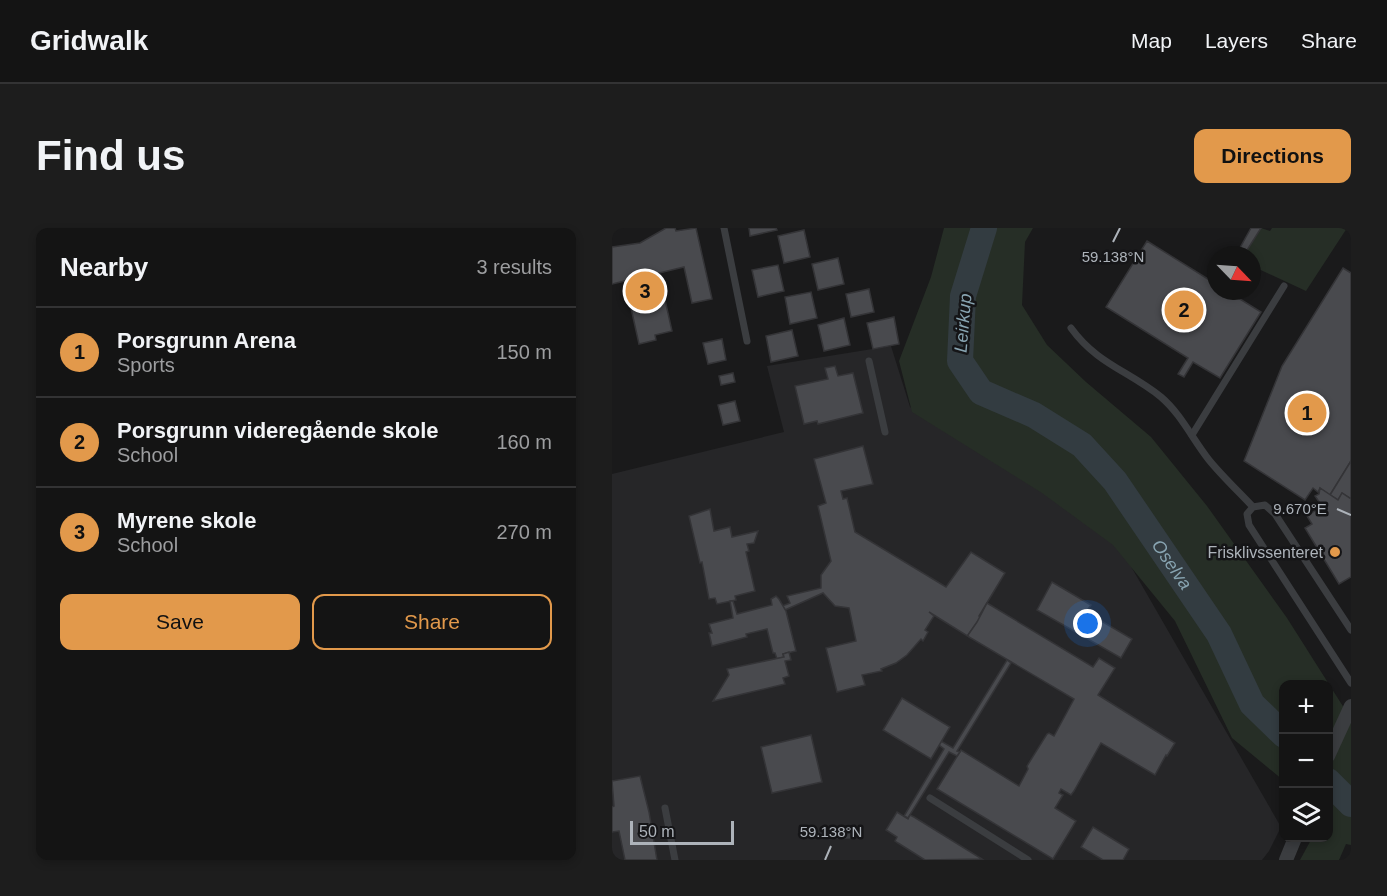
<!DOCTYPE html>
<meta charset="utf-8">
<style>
body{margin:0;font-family:Helvetica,sans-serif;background:#1d1d1d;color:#f1f3f6}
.controls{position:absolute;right:18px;bottom:18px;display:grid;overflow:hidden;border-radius:12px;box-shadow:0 3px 9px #0003}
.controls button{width:54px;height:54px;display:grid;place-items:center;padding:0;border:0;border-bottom:2px solid #333334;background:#141414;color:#f1f3f6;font:30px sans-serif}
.compass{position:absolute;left:595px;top:18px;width:54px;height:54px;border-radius:50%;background:#141414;box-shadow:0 3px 9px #0003;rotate:115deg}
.scale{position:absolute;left:18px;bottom:15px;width:104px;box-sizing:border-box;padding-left:6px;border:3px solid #adb3ba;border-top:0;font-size:16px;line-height:21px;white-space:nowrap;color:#adb3ba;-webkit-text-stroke:4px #151517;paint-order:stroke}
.you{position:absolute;left:476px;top:396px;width:21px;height:21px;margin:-15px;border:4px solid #fff;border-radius:50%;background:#1a73e8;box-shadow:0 0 0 9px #1a73e833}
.badge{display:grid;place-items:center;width:39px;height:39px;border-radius:50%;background:#e2994b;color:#111;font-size:20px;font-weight:700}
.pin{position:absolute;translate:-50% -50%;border:3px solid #fff;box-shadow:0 2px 6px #0006}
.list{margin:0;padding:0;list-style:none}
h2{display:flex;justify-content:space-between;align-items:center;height:78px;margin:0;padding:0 24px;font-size:26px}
h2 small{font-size:20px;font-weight:400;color:#9d9ea0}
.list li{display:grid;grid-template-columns:39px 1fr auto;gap:18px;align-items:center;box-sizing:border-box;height:90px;padding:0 24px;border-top:2px solid #333334}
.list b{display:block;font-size:22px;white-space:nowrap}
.list p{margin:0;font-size:20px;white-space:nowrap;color:#9d9ea0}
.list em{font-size:20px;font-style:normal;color:#9d9ea0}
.actions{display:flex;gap:12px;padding:18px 24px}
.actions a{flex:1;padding:14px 0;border:2px solid #e2994b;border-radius:12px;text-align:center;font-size:21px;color:#e2994b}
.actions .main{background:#e2994b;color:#111}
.icon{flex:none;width:33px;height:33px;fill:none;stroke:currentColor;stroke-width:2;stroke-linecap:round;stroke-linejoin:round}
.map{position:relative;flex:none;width:739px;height:632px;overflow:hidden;border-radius:12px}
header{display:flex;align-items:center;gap:36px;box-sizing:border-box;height:84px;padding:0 30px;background:#141414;border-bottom:2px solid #333334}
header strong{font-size:28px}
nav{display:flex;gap:33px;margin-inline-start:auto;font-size:21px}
.intro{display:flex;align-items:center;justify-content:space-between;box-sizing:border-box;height:144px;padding:0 36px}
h1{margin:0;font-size:42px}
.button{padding:15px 27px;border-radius:12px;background:#e2994b;color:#111;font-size:21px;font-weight:700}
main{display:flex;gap:36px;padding:0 36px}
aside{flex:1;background:#141414;border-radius:12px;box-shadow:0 3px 9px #0003}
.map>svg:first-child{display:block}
.built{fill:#262628}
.green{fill:#262e26}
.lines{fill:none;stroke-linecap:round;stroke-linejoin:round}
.river{stroke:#333c41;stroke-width:26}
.building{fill:#494a4e;stroke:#343437;stroke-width:1.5}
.service{stroke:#3b3d40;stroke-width:7}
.minor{stroke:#3b3d40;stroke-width:14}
.ticks{fill:none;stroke:#adb3ba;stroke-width:2}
.poi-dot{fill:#e2994b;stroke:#151517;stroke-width:2}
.labels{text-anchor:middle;stroke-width:5;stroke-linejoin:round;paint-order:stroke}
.poi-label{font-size:16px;fill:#adb3ba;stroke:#151517;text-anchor:end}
.water-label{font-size:18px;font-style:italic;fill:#88a4b1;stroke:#151517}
.ticks-label{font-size:15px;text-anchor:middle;fill:#adb3ba;stroke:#151517;stroke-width:5;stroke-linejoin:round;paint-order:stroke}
</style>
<header>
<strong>Gridwalk</strong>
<nav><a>Map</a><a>Layers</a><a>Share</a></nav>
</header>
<div class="intro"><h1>Find us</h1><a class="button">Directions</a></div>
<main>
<aside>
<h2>Nearby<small>3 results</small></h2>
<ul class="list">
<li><span class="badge">1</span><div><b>Porsgrunn Arena</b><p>Sports</p></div><em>150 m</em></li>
<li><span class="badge">2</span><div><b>Porsgrunn videregående skole</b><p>School</p></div><em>160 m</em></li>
<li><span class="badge">3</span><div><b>Myrene skole</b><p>School</p></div><em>270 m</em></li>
</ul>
<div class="actions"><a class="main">Save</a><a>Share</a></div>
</aside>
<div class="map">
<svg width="739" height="632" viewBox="0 0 739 632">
<rect width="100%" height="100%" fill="#1a1a1b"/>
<polygon class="built" points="279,118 298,179 498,302 669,599 657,623 650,632 0,632 0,246 172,204 155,138"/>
<g class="green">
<polygon points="332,0 421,0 413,14 410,77 435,117 474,154 539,209 595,278 675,390 739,491 739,617 734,616 727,632 688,632 700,610 716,610 716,457 672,457 671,552 620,510 563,393 501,317 430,265 300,184 287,133 319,49"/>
<polygon points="649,0 658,3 660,0 735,0 694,63 640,38 640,27 632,27"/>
</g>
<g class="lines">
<g class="river">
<path id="s1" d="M372 0 351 68 348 133 369 164 422 187 470 217 503 253 607 406 640 476 672 507"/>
<polyline points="716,553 739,576"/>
</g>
</g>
<g class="building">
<polygon points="54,0 63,0 64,3 84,0 100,71 80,75 72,39 47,45 60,103 43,107 44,112 27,116 13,53 0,56 0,19 28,15"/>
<polygon points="137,0 164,0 165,2 138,8"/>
<polygon points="639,0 649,0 632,27 624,27"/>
<polygon points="192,2 198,29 172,35 166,8"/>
<polygon points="535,13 604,56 604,63 627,63 623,68 649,84 608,150 581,134 572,149 566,146 576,130 494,79"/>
<polygon points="226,30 232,56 206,62 200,36"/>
<polygon points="166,37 172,63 146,69 140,42"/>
<polygon points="731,40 739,45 739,233 718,267 708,260 706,264 701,260 693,272 632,233 670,138"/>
<polygon points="257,61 262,84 239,89 234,66"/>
<polygon points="199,64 205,90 178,96 173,69"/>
<polygon points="282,89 287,116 261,121 255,95"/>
<polygon points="232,90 238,117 212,123 206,97"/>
<polygon points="180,102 186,128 159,134 154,108"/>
<polygon points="110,111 114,132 96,136 91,115"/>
<polygon points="223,138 226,148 241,145 251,185 206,196 205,193 192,196 183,158 216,151 213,140"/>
<polygon points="121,145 123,154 109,157 107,148"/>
<polygon points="123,173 128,193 111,197 106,177"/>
<polygon points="251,218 261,256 229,263 231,271 235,270 243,304 334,359 359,324 393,345 367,388 369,389 356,407 357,409 317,384 322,388 313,402 316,404 311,413 309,411 295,427 284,435 269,441 270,443 250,447 253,457 225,464 214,420 244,413 237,380 223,378 211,365 173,382 170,378 178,375 175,368 209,360 209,347 219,333 206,278 214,275 202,231"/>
<polygon points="739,233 739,271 730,265 726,272 718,267"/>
<polygon points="708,260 726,272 730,265 739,271 739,349 727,356 693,300 700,296 695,288 710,278 703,268 707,266"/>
<polygon points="98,281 102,303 118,299 120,309 146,303 142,315 135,316 137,323 134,324 143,363 123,368 124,372 105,376 103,370 97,371 90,334 88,335 77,288"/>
<polygon points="440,354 479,377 474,384 520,411 509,430 425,382"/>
<polygon points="164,368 167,371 174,383 184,423 171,426 172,429 165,431 163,425 161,425 155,401 134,406 135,409 100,418 97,405 100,405 97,396 121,390 118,373 121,373 125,386 160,377 159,371"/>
<polygon points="375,375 481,439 487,430 503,440 486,467 563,515 555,528 554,527 543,547 489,515 462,563 459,567 449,561 447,565 451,567 443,580 464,593 441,631 325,561 349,522 407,558 416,541 415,538 435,506 437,505 442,508 462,471 357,409 356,407 365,394"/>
<polygon points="177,424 179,432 173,433 177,448 171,450 173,456 101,473 117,447 115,441 172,429 171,426"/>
<polygon points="395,432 399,435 345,523 348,524 345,528 337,524 296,590 292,588 332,521 327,517 329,513 341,520"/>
<polygon points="290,470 338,499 319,531 271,502"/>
<polygon points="199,507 210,554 160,565 149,519"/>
<polygon points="28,548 37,584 45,632 13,632 7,603 0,604 0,579 2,578 0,553"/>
<polygon points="285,584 296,591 298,587 302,589 370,631 313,632 286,615 283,613 285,609 274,602"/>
<polygon points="481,599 517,621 511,632 491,632 469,619"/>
</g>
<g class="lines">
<g class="service">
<polyline points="112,0 135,113"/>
<path d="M459 100C485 136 517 143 549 169 569 186 581 212 597 232 610 248 626 263 641 279"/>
<polyline points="257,133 273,204"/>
<polyline points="580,207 672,58"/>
<polyline points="739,402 663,286 653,277 641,279 635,286 637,297 739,455"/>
<polyline points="318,570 416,632"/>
<polyline points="53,580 63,632"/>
<polyline points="210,608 238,607"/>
</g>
<g class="minor">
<polyline points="716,528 739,478"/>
<polyline points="674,632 683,610"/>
</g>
</g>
<path class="ticks" d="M501 14 508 0M725 281 739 287M213 632 219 618"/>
<circle class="poi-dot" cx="723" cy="324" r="6"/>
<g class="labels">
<g class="poi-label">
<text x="711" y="330">Frisklivssenteret</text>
</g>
<g class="water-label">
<text transform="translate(351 95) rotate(-85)" y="6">Leirkup</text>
<text dy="6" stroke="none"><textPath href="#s1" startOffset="438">Oselva</textPath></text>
</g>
</g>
<g class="ticks-label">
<text x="501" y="34">59.138°N</text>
<text x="688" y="286">9.670°E</text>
<text x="219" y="609">59.138°N</text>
</g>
</svg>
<div class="controls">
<button>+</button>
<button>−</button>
<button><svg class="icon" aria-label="layers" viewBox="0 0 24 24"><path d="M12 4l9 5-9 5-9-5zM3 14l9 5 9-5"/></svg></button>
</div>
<svg class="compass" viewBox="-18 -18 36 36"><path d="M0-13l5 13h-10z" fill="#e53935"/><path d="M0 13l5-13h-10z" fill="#9d9ea0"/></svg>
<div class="scale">50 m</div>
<div class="you"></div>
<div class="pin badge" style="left:695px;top:185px">1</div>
<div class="pin badge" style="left:572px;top:82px">2</div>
<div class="pin badge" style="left:33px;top:63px">3</div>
</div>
</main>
